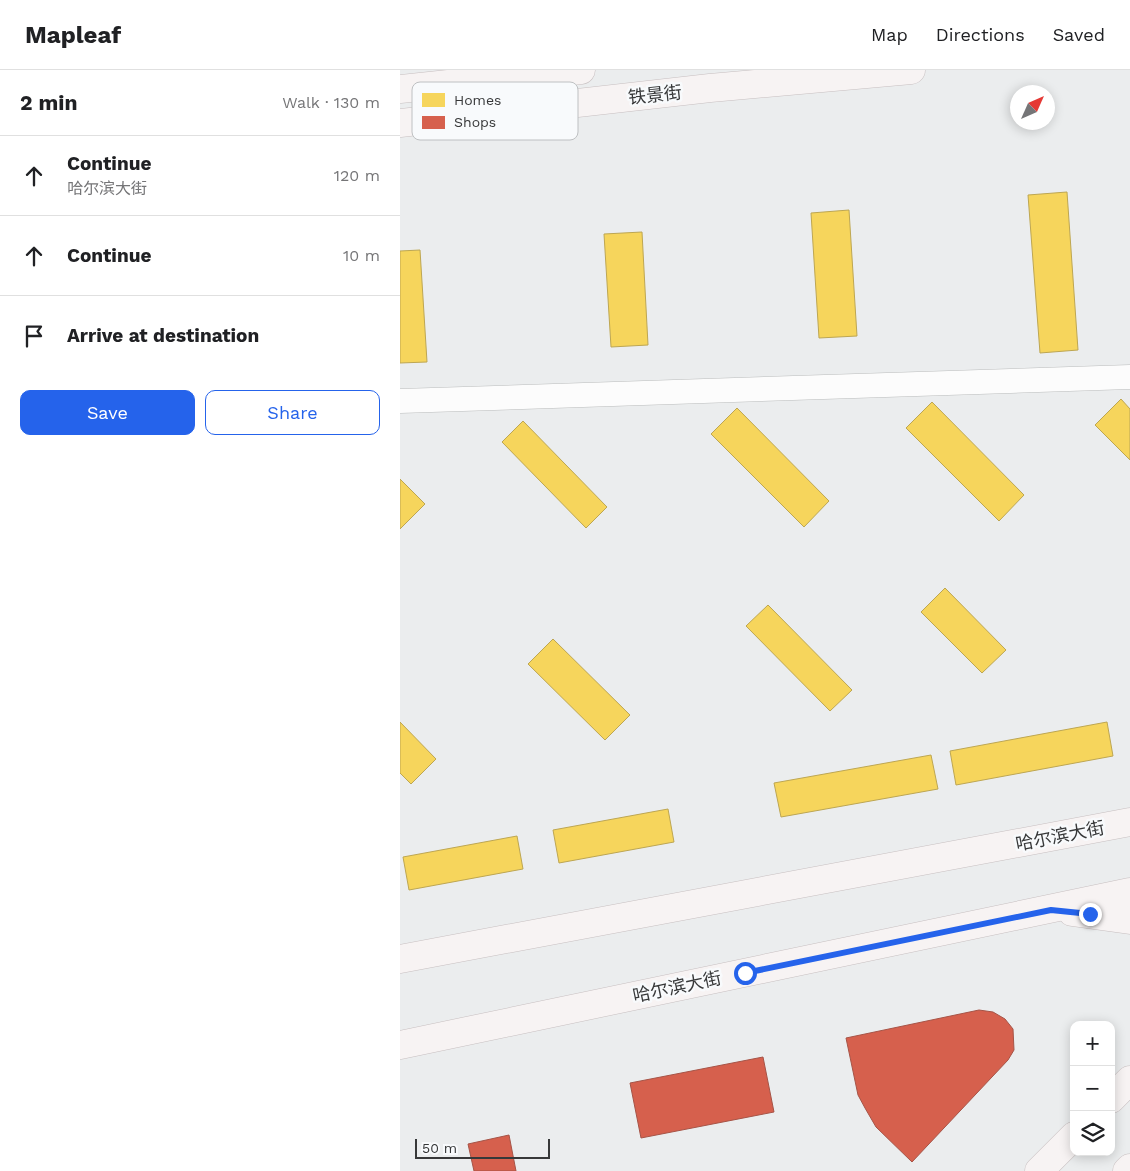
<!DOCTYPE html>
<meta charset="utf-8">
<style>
body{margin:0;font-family:"Work Sans","Noto Sans SC",sans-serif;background:#f6f6f6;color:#202124}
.controls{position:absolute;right:15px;bottom:15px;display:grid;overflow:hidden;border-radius:10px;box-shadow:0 2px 12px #0003}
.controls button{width:45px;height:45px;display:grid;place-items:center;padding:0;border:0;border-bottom:1px solid #e0e0e0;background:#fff;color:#202124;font:25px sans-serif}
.compass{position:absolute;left:610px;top:15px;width:45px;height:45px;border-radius:50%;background:#fff;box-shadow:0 2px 12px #0003;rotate:45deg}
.scale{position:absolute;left:15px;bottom:12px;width:135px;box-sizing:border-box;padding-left:5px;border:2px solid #373839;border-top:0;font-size:14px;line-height:18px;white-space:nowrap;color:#373839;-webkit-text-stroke:4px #f8fafc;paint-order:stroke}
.stop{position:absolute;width:15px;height:15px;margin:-11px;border:4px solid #2563eb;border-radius:50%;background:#fff}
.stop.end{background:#2563eb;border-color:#fff;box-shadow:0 1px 5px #0008}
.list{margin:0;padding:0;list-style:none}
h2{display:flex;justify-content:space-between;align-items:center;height:65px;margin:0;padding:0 20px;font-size:21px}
h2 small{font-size:16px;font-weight:400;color:#757577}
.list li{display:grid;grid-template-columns:32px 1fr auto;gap:15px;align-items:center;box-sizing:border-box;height:80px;padding:0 20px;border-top:1px solid #e0e0e0}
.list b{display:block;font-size:19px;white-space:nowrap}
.list p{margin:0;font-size:16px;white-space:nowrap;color:#757577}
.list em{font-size:16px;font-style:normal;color:#757577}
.actions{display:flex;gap:10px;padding:15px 20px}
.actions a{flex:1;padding:11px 0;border:1px solid #2563eb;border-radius:10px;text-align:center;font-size:18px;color:#2563eb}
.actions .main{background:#2563eb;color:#fff}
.icon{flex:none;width:28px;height:28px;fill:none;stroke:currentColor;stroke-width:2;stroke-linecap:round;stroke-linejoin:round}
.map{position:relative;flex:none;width:730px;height:1101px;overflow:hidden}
header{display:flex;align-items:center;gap:30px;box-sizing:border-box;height:70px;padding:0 25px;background:#fff;border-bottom:1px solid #e0e0e0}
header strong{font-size:24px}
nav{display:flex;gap:28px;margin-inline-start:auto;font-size:18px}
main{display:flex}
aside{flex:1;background:#fff}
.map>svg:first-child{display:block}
.homes{fill:#f6d55c;stroke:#bda652}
.shops{fill:#d6604d;stroke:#a65447}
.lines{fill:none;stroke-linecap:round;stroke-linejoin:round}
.minor-casing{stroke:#bbbdbd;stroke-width:25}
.major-casing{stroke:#c7bfc0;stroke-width:29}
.minor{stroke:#fcfcfc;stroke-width:24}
.major{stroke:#f7f3f3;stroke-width:28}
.route{stroke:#2563eb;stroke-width:6}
.labels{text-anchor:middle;stroke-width:5;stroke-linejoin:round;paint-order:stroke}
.street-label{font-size:18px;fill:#373839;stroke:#f8fafc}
.key{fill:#f8fafc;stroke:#bec0c2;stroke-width:1}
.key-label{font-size:14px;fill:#373839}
</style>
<header>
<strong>Mapleaf</strong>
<nav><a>Map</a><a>Directions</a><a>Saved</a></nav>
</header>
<main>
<aside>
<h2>2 min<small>Walk · 130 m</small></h2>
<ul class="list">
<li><svg class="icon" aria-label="ahead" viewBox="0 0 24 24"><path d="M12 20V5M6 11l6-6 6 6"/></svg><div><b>Continue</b><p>哈尔滨大街</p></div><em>120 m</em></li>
<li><svg class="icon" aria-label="ahead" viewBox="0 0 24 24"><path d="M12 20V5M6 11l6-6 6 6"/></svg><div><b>Continue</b></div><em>10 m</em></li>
<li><svg class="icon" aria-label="arrive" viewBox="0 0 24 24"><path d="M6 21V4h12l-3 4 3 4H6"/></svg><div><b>Arrive at destination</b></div></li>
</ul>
<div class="actions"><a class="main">Save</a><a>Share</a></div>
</aside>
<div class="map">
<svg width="730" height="1101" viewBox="0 0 730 1101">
<rect width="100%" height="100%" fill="#ebedee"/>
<g class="homes">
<polygon points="667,122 678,280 640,283 628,125"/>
<polygon points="449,140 457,266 419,268 411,143"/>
<polygon points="242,162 248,275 211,277 204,164"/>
<polygon points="20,180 27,292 0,293 0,181"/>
<polygon points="721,329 730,339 730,390 695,355"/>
<polygon points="532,332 624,425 599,451 506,358"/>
<polygon points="337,338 429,431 404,457 311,364"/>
<polygon points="123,351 207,437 186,458 102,372"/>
<polygon points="0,409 25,434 0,459"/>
<polygon points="545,518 606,580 582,603 521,542"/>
<polygon points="368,535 452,620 430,641 346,556"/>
<polygon points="153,569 230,645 205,670 128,594"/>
<polygon points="0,652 36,689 11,714 0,703"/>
<polygon points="707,652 713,686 556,715 550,681"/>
<polygon points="531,685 538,719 381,747 374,713"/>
<polygon points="268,739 274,772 159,793 153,760"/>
<polygon points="117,766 123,799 9,820 3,787"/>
</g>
<g class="shops">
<polygon points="579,940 593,942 605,949 613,959 614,980 608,990 512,1092 476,1057 465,1038 458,1025 446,968"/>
<polygon points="363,987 374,1042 241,1068 230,1013"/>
<polygon points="109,1065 116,1101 74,1101 68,1074"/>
</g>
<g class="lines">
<defs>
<polyline id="minor" points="0,331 730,307"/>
<g id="major">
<polyline points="0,19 181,0"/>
<polyline points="0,53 310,18 511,0"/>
<polyline points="672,842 730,850"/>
<polyline points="0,889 730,752"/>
<polyline points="0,975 730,822"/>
<polyline points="711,1029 730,1010"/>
<polyline points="639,1101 674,1066"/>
<polyline points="727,1101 730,1098"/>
</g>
</defs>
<use href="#minor" class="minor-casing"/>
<use href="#major" class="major-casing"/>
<use href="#minor" class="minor"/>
<use href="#major" class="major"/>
</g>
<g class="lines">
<polyline class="route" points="345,903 651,840 690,844"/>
</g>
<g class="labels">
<g class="street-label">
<text transform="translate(255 25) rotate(-6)" y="6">铁景街</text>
<text transform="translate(660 766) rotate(-11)" y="6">哈尔滨大街</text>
<text transform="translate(277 917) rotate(-12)" y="6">哈尔滨大街</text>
</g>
</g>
<rect x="12" y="12" width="166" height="58" rx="8" class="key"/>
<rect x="22" y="23" width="23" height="14" fill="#f6d55c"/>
<rect x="22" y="46" width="23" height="13" fill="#d6604d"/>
<g class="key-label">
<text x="54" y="35">Homes</text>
<text x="54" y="57">Shops</text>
</g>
</svg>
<div class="controls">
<button>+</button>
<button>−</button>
<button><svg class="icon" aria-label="layers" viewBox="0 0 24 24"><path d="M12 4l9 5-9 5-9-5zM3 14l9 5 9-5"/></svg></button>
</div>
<svg class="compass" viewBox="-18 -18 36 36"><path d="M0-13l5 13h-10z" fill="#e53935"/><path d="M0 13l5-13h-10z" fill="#757577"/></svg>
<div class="scale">50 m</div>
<div class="stop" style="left:345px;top:903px"></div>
<div class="stop end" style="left:690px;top:844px"></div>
</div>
</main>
